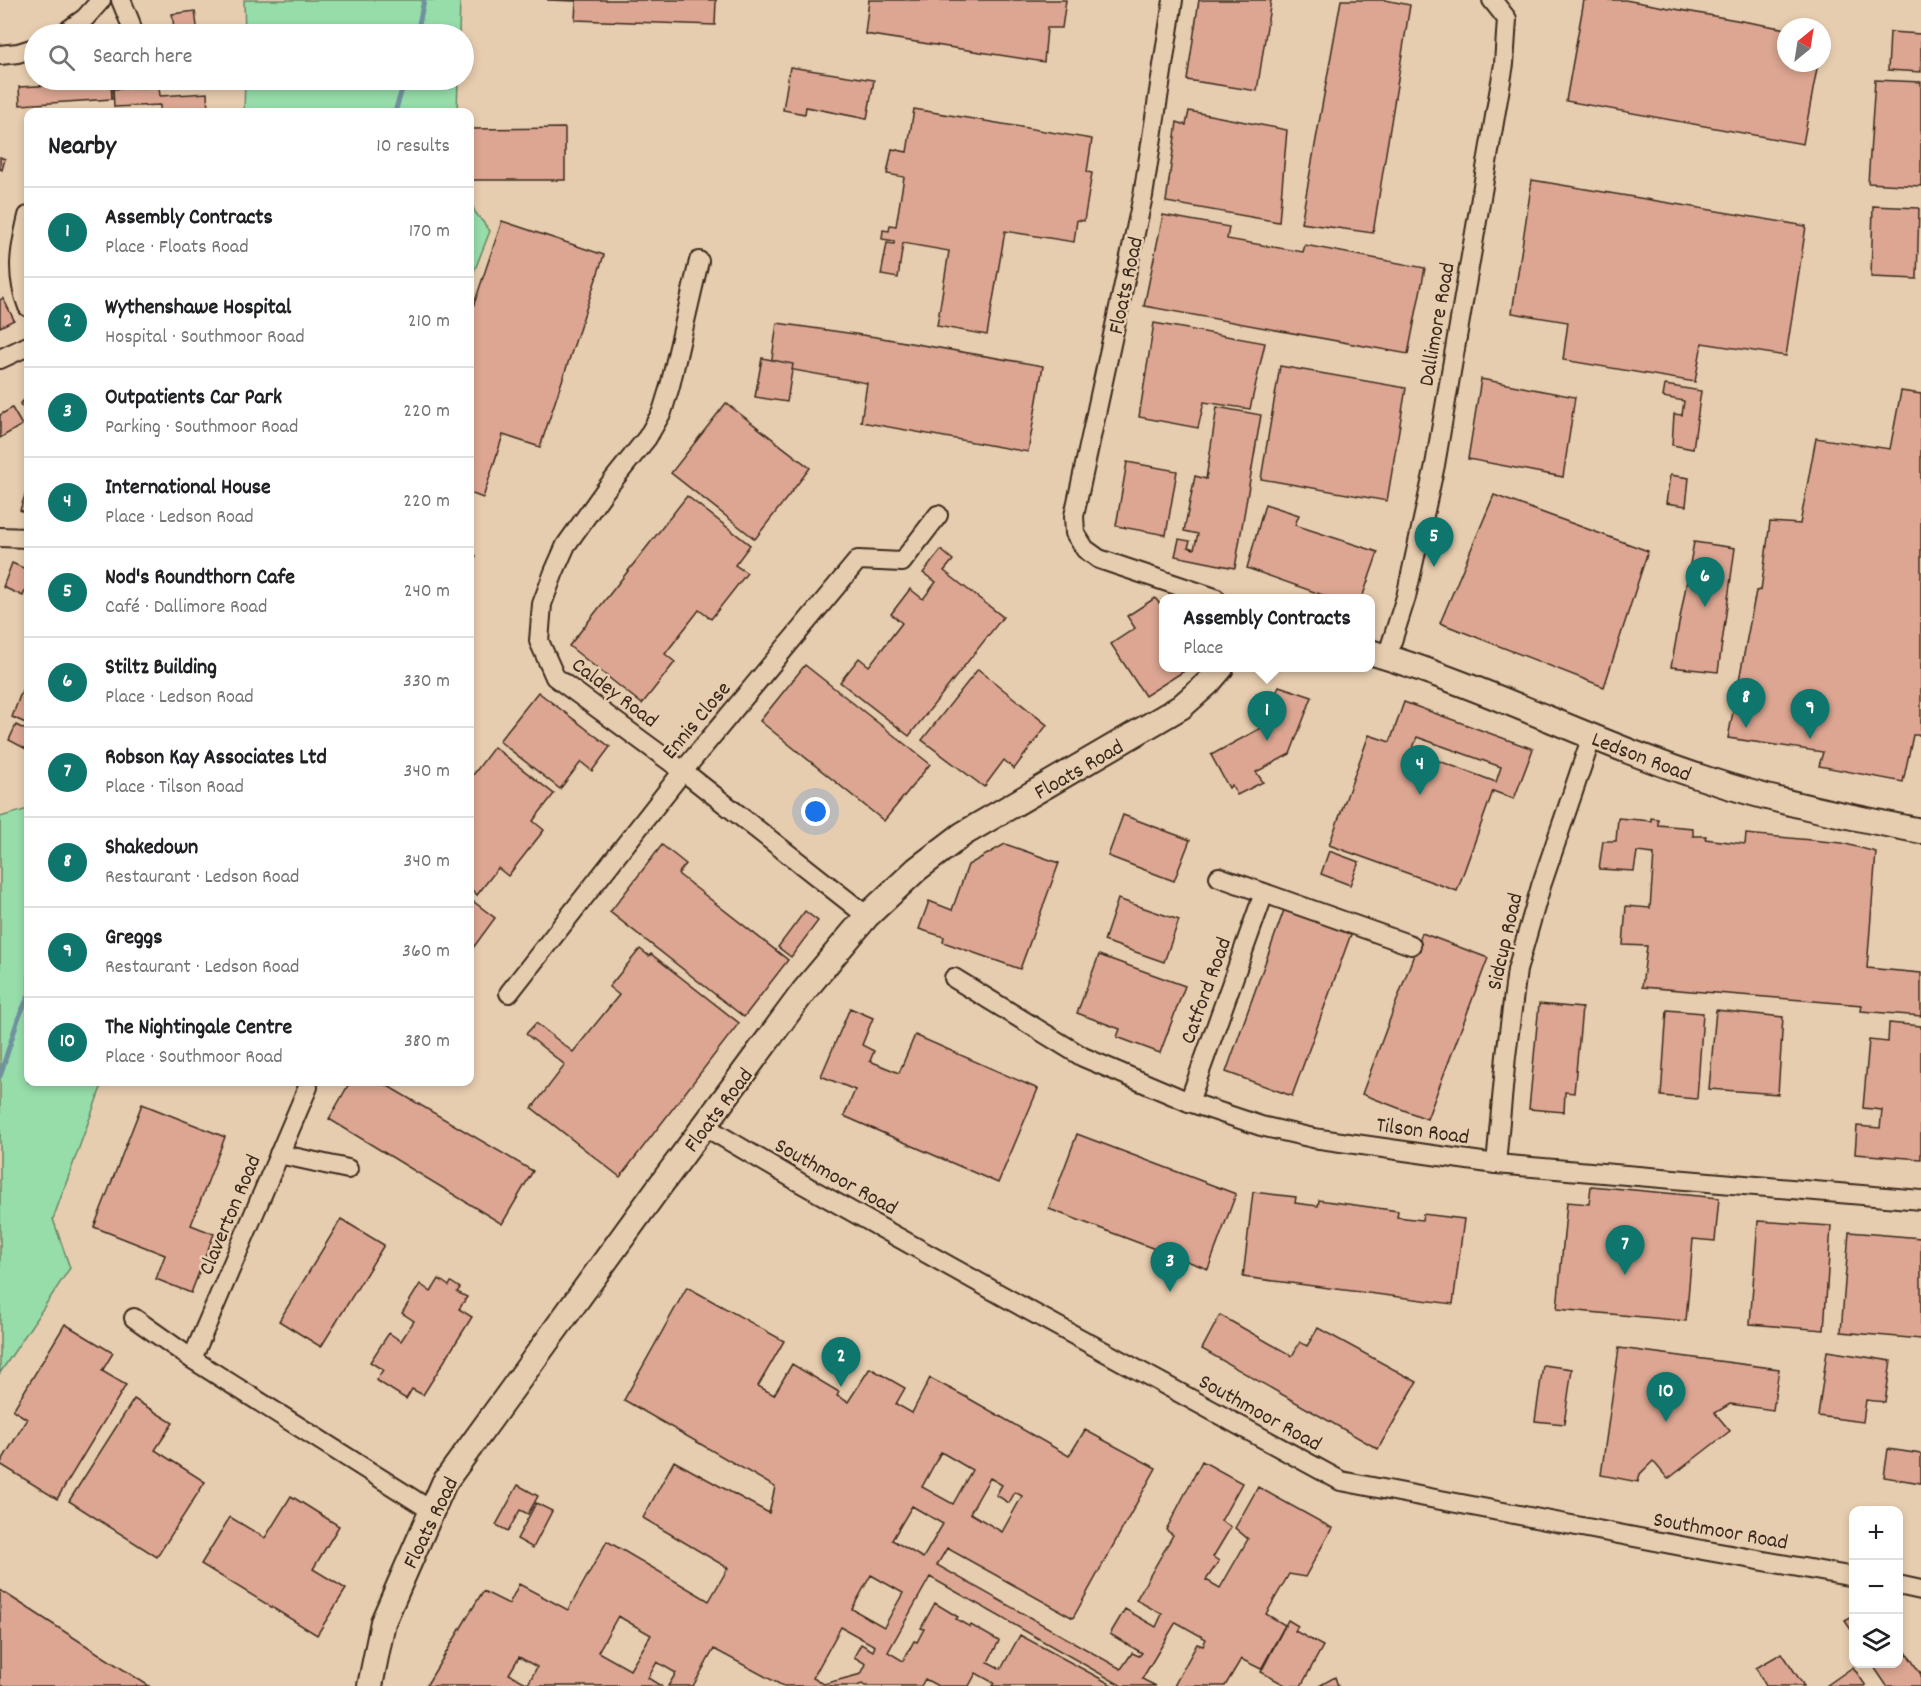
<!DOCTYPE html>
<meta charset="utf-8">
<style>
body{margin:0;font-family:Dekko,sans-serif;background:#f2f2f2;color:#202124}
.controls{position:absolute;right:18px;bottom:18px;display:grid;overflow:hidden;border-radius:12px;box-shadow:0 3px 9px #0003}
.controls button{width:54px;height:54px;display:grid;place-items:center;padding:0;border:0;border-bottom:2px solid #e0e0e0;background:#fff;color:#202124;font:30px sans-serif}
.compass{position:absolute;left:1777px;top:18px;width:54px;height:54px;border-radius:50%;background:#fff;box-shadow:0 3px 9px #0003;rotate:30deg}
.you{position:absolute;left:816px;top:812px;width:21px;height:21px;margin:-15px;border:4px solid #fff;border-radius:50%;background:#1a73e8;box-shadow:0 0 0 9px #1a73e833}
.badge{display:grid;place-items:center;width:39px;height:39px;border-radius:50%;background:#0f766e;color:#fff;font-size:20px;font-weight:700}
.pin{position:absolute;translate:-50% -50px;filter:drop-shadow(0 2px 3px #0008)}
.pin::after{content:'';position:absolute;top:32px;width:21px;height:18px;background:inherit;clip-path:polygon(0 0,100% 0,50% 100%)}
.popup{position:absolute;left:1159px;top:594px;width:216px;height:78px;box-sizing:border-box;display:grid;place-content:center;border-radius:12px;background:#fff;filter:drop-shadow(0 2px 4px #0005);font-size:20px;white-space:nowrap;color:#757577}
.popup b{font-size:22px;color:#202124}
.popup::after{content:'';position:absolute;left:50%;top:100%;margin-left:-12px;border:12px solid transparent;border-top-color:#fff}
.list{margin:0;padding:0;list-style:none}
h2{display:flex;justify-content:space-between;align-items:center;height:78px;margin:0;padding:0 24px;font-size:26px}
h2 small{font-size:20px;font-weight:400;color:#757577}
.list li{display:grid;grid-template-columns:39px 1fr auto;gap:18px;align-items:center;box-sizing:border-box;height:90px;padding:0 24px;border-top:2px solid #e0e0e0}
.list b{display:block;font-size:22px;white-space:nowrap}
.list p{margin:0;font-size:20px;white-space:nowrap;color:#757577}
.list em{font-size:20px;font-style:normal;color:#757577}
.icon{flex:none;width:33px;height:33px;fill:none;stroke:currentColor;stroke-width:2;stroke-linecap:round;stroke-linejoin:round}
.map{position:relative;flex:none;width:1921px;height:1686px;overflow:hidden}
.search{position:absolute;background:#fff;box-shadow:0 3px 9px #0003;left:24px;top:24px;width:450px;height:66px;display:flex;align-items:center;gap:15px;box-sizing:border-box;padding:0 21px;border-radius:33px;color:#757577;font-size:22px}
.panel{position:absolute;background:#fff;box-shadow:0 3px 9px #0003;left:24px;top:108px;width:450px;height:978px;border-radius:12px}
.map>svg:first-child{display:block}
.green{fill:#96ddaa;stroke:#688464;stroke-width:1.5}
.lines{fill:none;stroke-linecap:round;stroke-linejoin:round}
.stream{stroke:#6f919e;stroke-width:5}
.building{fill:#dca692;stroke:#3b2a1e;stroke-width:1.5;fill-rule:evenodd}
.street-casing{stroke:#3b2a1e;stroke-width:22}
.secondary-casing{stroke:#3b2a1e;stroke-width:28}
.street{stroke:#e7cdaf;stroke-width:18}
.secondary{stroke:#e7cdaf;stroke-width:24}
.labels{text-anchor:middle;stroke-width:5;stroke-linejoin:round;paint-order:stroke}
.street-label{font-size:22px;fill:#3b2a1e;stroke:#e7cdaf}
</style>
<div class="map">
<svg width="1921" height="1686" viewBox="0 0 1921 1686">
<rect width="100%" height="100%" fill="#e7cdaf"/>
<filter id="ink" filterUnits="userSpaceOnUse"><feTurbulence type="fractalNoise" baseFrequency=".0167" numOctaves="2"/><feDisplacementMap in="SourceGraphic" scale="12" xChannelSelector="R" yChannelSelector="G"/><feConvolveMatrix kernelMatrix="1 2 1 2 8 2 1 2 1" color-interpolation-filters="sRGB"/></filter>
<g filter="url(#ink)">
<g class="green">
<polygon points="244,0 460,0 459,34 245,34"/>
<polygon points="245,80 458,80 457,112 244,112"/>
<polygon points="470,199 475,212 490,231 470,282"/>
<polygon points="28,809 28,1082 103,1082 53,1219 70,1268 0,1373 0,817"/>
</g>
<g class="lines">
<g class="stream">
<polyline points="417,34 424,0"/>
<polyline points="395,112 405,80"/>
<polyline points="0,1076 18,1019 28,997"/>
</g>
</g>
<g class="building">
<polygon points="547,0 716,0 715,25 575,20 576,1"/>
<polygon points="868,0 1066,0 1062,28 1047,28 1044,62 865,34 869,0"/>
<polygon points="1199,0 1271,0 1257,91 1187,80"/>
<polygon points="1341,0 1385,0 1410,5 1373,233 1301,223"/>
<polygon points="1584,0 1625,0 1786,29 1786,63 1818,63 1803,144 1566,101"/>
<polygon points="195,11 198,34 175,34 172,14"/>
<polygon points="1890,32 1921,34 1921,72 1888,70"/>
<polygon points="790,67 874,80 867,119 806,107 805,114 783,110"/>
<polygon points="1875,80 1921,82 1921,186 1868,183"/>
<polygon points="111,82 112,99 20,105 19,87"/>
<polygon points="159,87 160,96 207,93 208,112 160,112 160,105 114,107 113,89"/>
<polygon points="914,109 1092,139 1087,172 1092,173 1084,221 1077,220 1074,242 1005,231 987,335 937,326 949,251 903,243 898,278 881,275 887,243 894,244 894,241 882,239 883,230 889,231 890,225 896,226 904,177 887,174 892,149 907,152"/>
<polygon points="1189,111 1287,130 1279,222 1166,202 1177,122 1186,125"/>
<polygon points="565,128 565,180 470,180 470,129"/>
<polygon points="0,157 5,159 2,170 0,169"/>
<polygon points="1532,180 1806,226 1786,356 1702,343 1695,382 1563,360 1568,322 1512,313"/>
<polygon points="1873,206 1919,208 1917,279 1871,277"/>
<polygon points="1163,215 1229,227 1227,239 1303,252 1305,245 1425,268 1408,354 1144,306"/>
<polygon points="502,221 604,255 540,447 503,435 483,498 470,493 470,316"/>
<polygon points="3,298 14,320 0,327 0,300"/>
<polygon points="777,323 876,337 1043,366 1028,452 861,422 867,383 771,366"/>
<polygon points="1154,323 1265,343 1250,409 1204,402 1198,428 1139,417"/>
<polygon points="762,358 793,364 787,402 755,397"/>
<polygon points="1280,366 1406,388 1387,501 1261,479"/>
<polygon points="1481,379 1575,397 1563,477 1468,459"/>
<polygon points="1665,385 1701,391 1693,449 1672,445 1674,414 1682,415 1684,401 1663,397"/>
<polygon points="1901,391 1921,394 1921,735 1913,735 1903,782 1819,766 1823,752 1728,738 1756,591 1761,590 1770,522 1800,524 1816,438 1890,449"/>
<polygon points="28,396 28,414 20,404"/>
<polygon points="726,403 810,468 755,539 671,473"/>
<polygon points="1217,407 1261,415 1235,568 1175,556 1179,539 1190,541 1188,547 1194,549 1198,534 1184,531 1195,476 1206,479"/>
<polygon points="12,408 22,425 0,438 0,415"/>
<polygon points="1127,462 1177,471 1166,535 1116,526"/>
<polygon points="1670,475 1689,478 1686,506 1666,503"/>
<polygon points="28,486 28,514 20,510"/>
<polygon points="1494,495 1648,551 1604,687 1440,623"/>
<polygon points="687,496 750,545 735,565 747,573 711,619 699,610 665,654 675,662 642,704 569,646"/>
<polygon points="1265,504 1299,515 1295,525 1378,552 1362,598 1331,598 1247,568"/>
<polygon points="1694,542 1735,548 1718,672 1671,667"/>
<polygon points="941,550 953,560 944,571 1003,617 909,736 840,682 859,658 869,666 902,623 891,614 910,589 923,599 936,582 923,573"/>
<polygon points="470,551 476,556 470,565"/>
<polygon points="12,563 28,570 28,583 23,596 3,587"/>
<polygon points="1155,598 1164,609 1164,668 1189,668 1145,696 1111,644 1135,628 1127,616"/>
<polygon points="805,665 930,764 884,821 760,721"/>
<polygon points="978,669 1047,725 1014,769 1004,760 984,787 922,740"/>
<polygon points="1279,686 1312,697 1290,754 1256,772 1263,782 1237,795 1232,785 1229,788 1211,755 1263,727"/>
<polygon points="22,690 28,692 28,724 12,717"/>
<polygon points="538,692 610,747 592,771 581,762 560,789 499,741"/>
<path d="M1404 702 1533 749 1514 799 1493 791 1457 891 1329 845 1369 735 1390 742ZM1417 737 1501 767 1496 782 1412 751Z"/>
<polygon points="16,725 28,731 28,750 9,740"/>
<polygon points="494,747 554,794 533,821 544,830 508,876 498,868 477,895 470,888 470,779"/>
<polygon points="1123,815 1190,840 1174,881 1108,856"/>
<polygon points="1618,818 1651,821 1651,818 1658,819 1658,825 1693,828 1693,836 1706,836 1705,839 1745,844 1746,834 1842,843 1876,852 1867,968 1921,973 1921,1016 1861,1011 1862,1005 1642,987 1647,946 1623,945 1626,906 1650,908 1654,854 1637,852 1634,871 1599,869 1603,841 1616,841"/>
<polygon points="1005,844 1059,863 1020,969 943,942 944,937 919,929 929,901 952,910 968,865"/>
<polygon points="662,845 686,864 678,874 788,960 744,1017 610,912"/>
<polygon points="1329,851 1359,862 1350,885 1321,874"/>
<polygon points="470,899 495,918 470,952"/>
<polygon points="1118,899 1179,920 1164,962 1104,941"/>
<polygon points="1284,910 1351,934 1292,1096 1226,1072"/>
<polygon points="805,911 818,921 791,957 778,947"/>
<polygon points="1422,933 1488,958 1427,1119 1362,1094"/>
<polygon points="640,949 649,956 651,954 739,1023 620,1177 532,1108 565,1065 526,1034 536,1023 573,1052 619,995 609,987"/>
<polygon points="1099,955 1185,986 1160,1053 1117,1037 1120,1029 1077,1013"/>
<polygon points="1539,1004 1582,1008 1574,1093 1565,1092 1564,1112 1529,1109"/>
<polygon points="850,1008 873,1018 862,1045 874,1051 870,1061 899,1073 915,1035 1038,1089 998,1183 844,1116 855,1090 821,1076"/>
<polygon points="1667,1010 1703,1013 1697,1099 1661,1096"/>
<polygon points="1716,1010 1783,1017 1778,1094 1709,1089"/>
<polygon points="1889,1023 1921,1026 1921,1159 1855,1154 1857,1126 1880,1128 1882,1110 1863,1108 1869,1040 1888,1042"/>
<polygon points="350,1082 381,1082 533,1171 502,1224 329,1119"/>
<polygon points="142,1104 225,1137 191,1225 214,1234 191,1293 156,1279 165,1255 94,1227"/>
<polygon points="1077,1134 1236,1194 1208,1269 1049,1209"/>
<polygon points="1591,1186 1719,1198 1715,1241 1693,1239 1686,1321 1557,1309 1567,1202 1589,1204"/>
<polygon points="1253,1192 1296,1197 1295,1203 1318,1206 1319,1200 1398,1211 1397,1217 1422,1220 1423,1214 1464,1219 1453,1304 1243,1277"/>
<polygon points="341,1219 384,1245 321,1347 279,1321"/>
<polygon points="1758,1221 1831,1226 1824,1330 1750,1324"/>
<polygon points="1849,1232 1921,1238 1921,1339 1841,1332"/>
<polygon points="439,1279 449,1286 451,1282 460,1288 457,1292 467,1297 459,1309 472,1317 423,1395 412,1389 406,1399 376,1380 383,1370 370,1362 389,1333 401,1341 414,1321 402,1313 420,1284 431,1292"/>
<path d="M687 1287 784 1341 758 1386 774 1395 792 1364 839 1392 837 1396 848 1402 870 1368 905 1388 896 1404 912 1413 930 1378 968 1398 1069 1456 1085 1430 1156 1468 1073 1618 947 1548 937 1565 1121 1669 1132 1653 1139 1656 1142 1653 1110 1634 1125 1609 1156 1627 1162 1614 1136 1600 1173 1535 1166 1530 1202 1461 1242 1483 1221 1521 1231 1527 1213 1557 1219 1561 1206 1580 1220 1588 1248 1539 1235 1528 1258 1487 1332 1528 1305 1577 1289 1574 1266 1614 1285 1625 1261 1669 1241 1659 1225 1686H1174L1197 1644 1203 1646 1206 1639 1176 1622 1142 1679 1156 1686H1122L930 1577 888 1652 903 1661 914 1641 917 1642 924 1629 921 1628 935 1603 958 1617 956 1619 970 1627 971 1625 999 1641 988 1662 1001 1669 1020 1635 1114 1686H992L994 1683 976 1673 969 1686H938L925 1679 921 1686H865L862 1684 857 1686H783L714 1649 693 1686H668L676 1673 657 1662 648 1678 661 1686H426L483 1591 509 1604 519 1584 568 1610 607 1541 709 1601 728 1568 643 1518 674 1461 769 1513 775 1487 624 1400ZM941 1452 972 1470 953 1504 922 1487ZM990 1478 1002 1485 996 1495 1009 1503 1015 1492 1022 1496 1002 1532 970 1513ZM912 1506 943 1524 923 1558 892 1540ZM871 1575 903 1593 884 1627 852 1609ZM618 1616 651 1635 630 1670 598 1652ZM841 1627 875 1646 873 1651 861 1644 854 1657 866 1664 861 1674 824 1684 813 1678ZM519 1657 537 1667 528 1684 509 1674Z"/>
<polygon points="1220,1315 1292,1356 1300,1342 1307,1346 1318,1328 1417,1382 1378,1449 1202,1349"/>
<polygon points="65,1324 113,1353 102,1371 126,1385 57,1499 0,1464 27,1419 13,1410"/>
<polygon points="1619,1348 1779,1369 1773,1410 1730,1404 1715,1413 1730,1431 1668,1479 1653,1461 1640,1474 1638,1482 1601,1475"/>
<polygon points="1827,1351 1891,1361 1885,1402 1866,1400 1863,1422 1818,1416"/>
<polygon points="1543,1365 1572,1369 1564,1424 1535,1421"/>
<polygon points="134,1399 173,1423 155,1450 205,1482 157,1557 69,1501"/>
<polygon points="1888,1449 1921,1454 1921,1483 1884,1477"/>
<polygon points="518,1485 538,1496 528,1514 520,1510 508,1531 496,1525"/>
<polygon points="291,1496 339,1526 313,1569 346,1589 317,1635 201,1564 230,1517 265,1538"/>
<polygon points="536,1503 552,1511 533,1548 517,1539"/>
<polygon points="0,1590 149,1686 0,1686"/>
<polygon points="1854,1616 1854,1634 1845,1621"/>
<polygon points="1288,1620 1298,1626 1295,1631 1323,1646 1301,1686 1287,1686 1261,1672"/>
<polygon points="1898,1640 1920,1673 1921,1672 1921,1686 1887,1686 1872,1664 1898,1664"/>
<polygon points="1782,1653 1804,1686 1766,1686 1756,1668"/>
<polygon points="1853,1667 1866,1686 1826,1686"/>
<polygon points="1335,1677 1338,1686 1319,1686"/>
</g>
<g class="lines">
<defs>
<g id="street">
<polyline points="121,0 130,22 133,34"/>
<polyline points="1173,0 1143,196 1074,516 1075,533 1085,549 1099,559 1215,598"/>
<polyline points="63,34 85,18 101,0"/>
<polyline points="0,55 18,53 34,48"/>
<path d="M28 216C20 249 15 274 28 307"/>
<polyline points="699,261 670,386 662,412 647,438 606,489 566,545 554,572 542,604 539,641 555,677 683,771 867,916"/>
<polyline points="0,359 28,346"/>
<polyline points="0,537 28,538"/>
<polyline points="1387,657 1406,597 1435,465 1504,64 1507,19 1492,0"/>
<polyline points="1219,877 1411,945"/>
<polyline points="954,978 1083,1057 1189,1102 1261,1126 1313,1138 1496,1164 1921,1200"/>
<polyline points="509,993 683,771 858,560 902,562 938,515"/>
<polyline points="1189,1102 1264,893"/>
<polyline points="704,1126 799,1182 1028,1310 1341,1481 1697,1549 1854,1577"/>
<polyline points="279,1154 348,1169"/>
<polyline points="1496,1164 1506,1056 1517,970 1541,886 1592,736"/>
<polyline points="134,1318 192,1359 432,1511"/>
<polyline points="192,1359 308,1087"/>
<polyline points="1898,1585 1921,1590"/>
</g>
<g id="secondary">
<path d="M1370 652C1487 687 1596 744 1712 781 1780 803 1851 817 1921 831"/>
<polyline points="370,1686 383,1622 444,1483 659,1187 804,991 867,916 917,869 963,834 1181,707 1208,683 1221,668"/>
</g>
</defs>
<use href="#street" class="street-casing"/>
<use href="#secondary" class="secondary-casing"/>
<use href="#street" class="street"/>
<use href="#secondary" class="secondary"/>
</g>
</g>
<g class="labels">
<g class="street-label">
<text transform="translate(1124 285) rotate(-78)" y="8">Floats Road</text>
<text transform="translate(1435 324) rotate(-80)" y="8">Dallimore Road</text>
<text transform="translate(616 691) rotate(37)" y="8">Caldey Road</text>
<text transform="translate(695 719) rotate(-50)" y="8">Ennis Close</text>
<text transform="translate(1642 755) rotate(21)" y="8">Ledson Road</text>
<text transform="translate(1078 768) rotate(-30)" y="8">Floats Road</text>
<text transform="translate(1503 941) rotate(-77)" y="8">Sidcup Road</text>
<text transform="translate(1204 990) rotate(-70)" y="8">Catford Road</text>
<text transform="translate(717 1109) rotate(-53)" y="8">Floats Road</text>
<text transform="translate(1423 1129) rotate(8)" y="8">Tilson Road</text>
<text transform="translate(837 1175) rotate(29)" y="8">Southmoor Road</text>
<text transform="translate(228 1214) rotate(-67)" y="8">Claverton Road</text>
<text transform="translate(1261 1411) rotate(29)" y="8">Southmoor Road</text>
<text transform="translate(429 1522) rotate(-64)" y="8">Floats Road</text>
<text transform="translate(1721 1529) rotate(10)" y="8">Southmoor Road</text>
</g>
</g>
</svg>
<div class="controls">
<button>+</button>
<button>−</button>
<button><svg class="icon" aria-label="layers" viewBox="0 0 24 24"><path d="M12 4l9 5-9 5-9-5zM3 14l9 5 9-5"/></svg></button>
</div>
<svg class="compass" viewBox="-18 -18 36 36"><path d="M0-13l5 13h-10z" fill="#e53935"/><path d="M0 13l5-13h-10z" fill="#757577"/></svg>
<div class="you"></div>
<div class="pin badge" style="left:1267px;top:741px">1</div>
<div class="popup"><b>Assembly Contracts</b>Place</div>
<div class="pin badge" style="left:841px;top:1387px">2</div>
<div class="pin badge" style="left:1170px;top:1292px">3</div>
<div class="pin badge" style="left:1420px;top:795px">4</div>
<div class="pin badge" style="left:1434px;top:567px">5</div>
<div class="pin badge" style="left:1705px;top:607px">6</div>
<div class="pin badge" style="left:1625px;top:1275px">7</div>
<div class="pin badge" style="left:1746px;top:728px">8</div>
<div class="pin badge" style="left:1810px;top:739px">9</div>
<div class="pin badge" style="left:1666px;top:1422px">10</div>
<div class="search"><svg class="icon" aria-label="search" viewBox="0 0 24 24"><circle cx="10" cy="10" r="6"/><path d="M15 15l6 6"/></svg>Search here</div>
<section class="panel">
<h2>Nearby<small>10 results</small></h2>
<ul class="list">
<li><span class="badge">1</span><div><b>Assembly Contracts</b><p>Place · Floats Road</p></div><em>170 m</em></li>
<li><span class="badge">2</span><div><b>Wythenshawe Hospital</b><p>Hospital · Southmoor Road</p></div><em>210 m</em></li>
<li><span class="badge">3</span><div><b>Outpatients Car Park</b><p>Parking · Southmoor Road</p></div><em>220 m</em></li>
<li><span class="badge">4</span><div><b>International House</b><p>Place · Ledson Road</p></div><em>220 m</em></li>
<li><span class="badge">5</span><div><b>Nod's Roundthorn Cafe</b><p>Café · Dallimore Road</p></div><em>240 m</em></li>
<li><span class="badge">6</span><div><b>Stiltz Building</b><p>Place · Ledson Road</p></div><em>330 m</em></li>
<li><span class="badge">7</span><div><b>Robson Kay Associates Ltd</b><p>Place · Tilson Road</p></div><em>340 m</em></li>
<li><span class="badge">8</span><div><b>Shakedown</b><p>Restaurant · Ledson Road</p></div><em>340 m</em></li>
<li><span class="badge">9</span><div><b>Greggs</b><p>Restaurant · Ledson Road</p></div><em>360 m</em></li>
<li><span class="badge">10</span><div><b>The Nightingale Centre</b><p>Place · Southmoor Road</p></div><em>380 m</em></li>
</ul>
</section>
</div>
